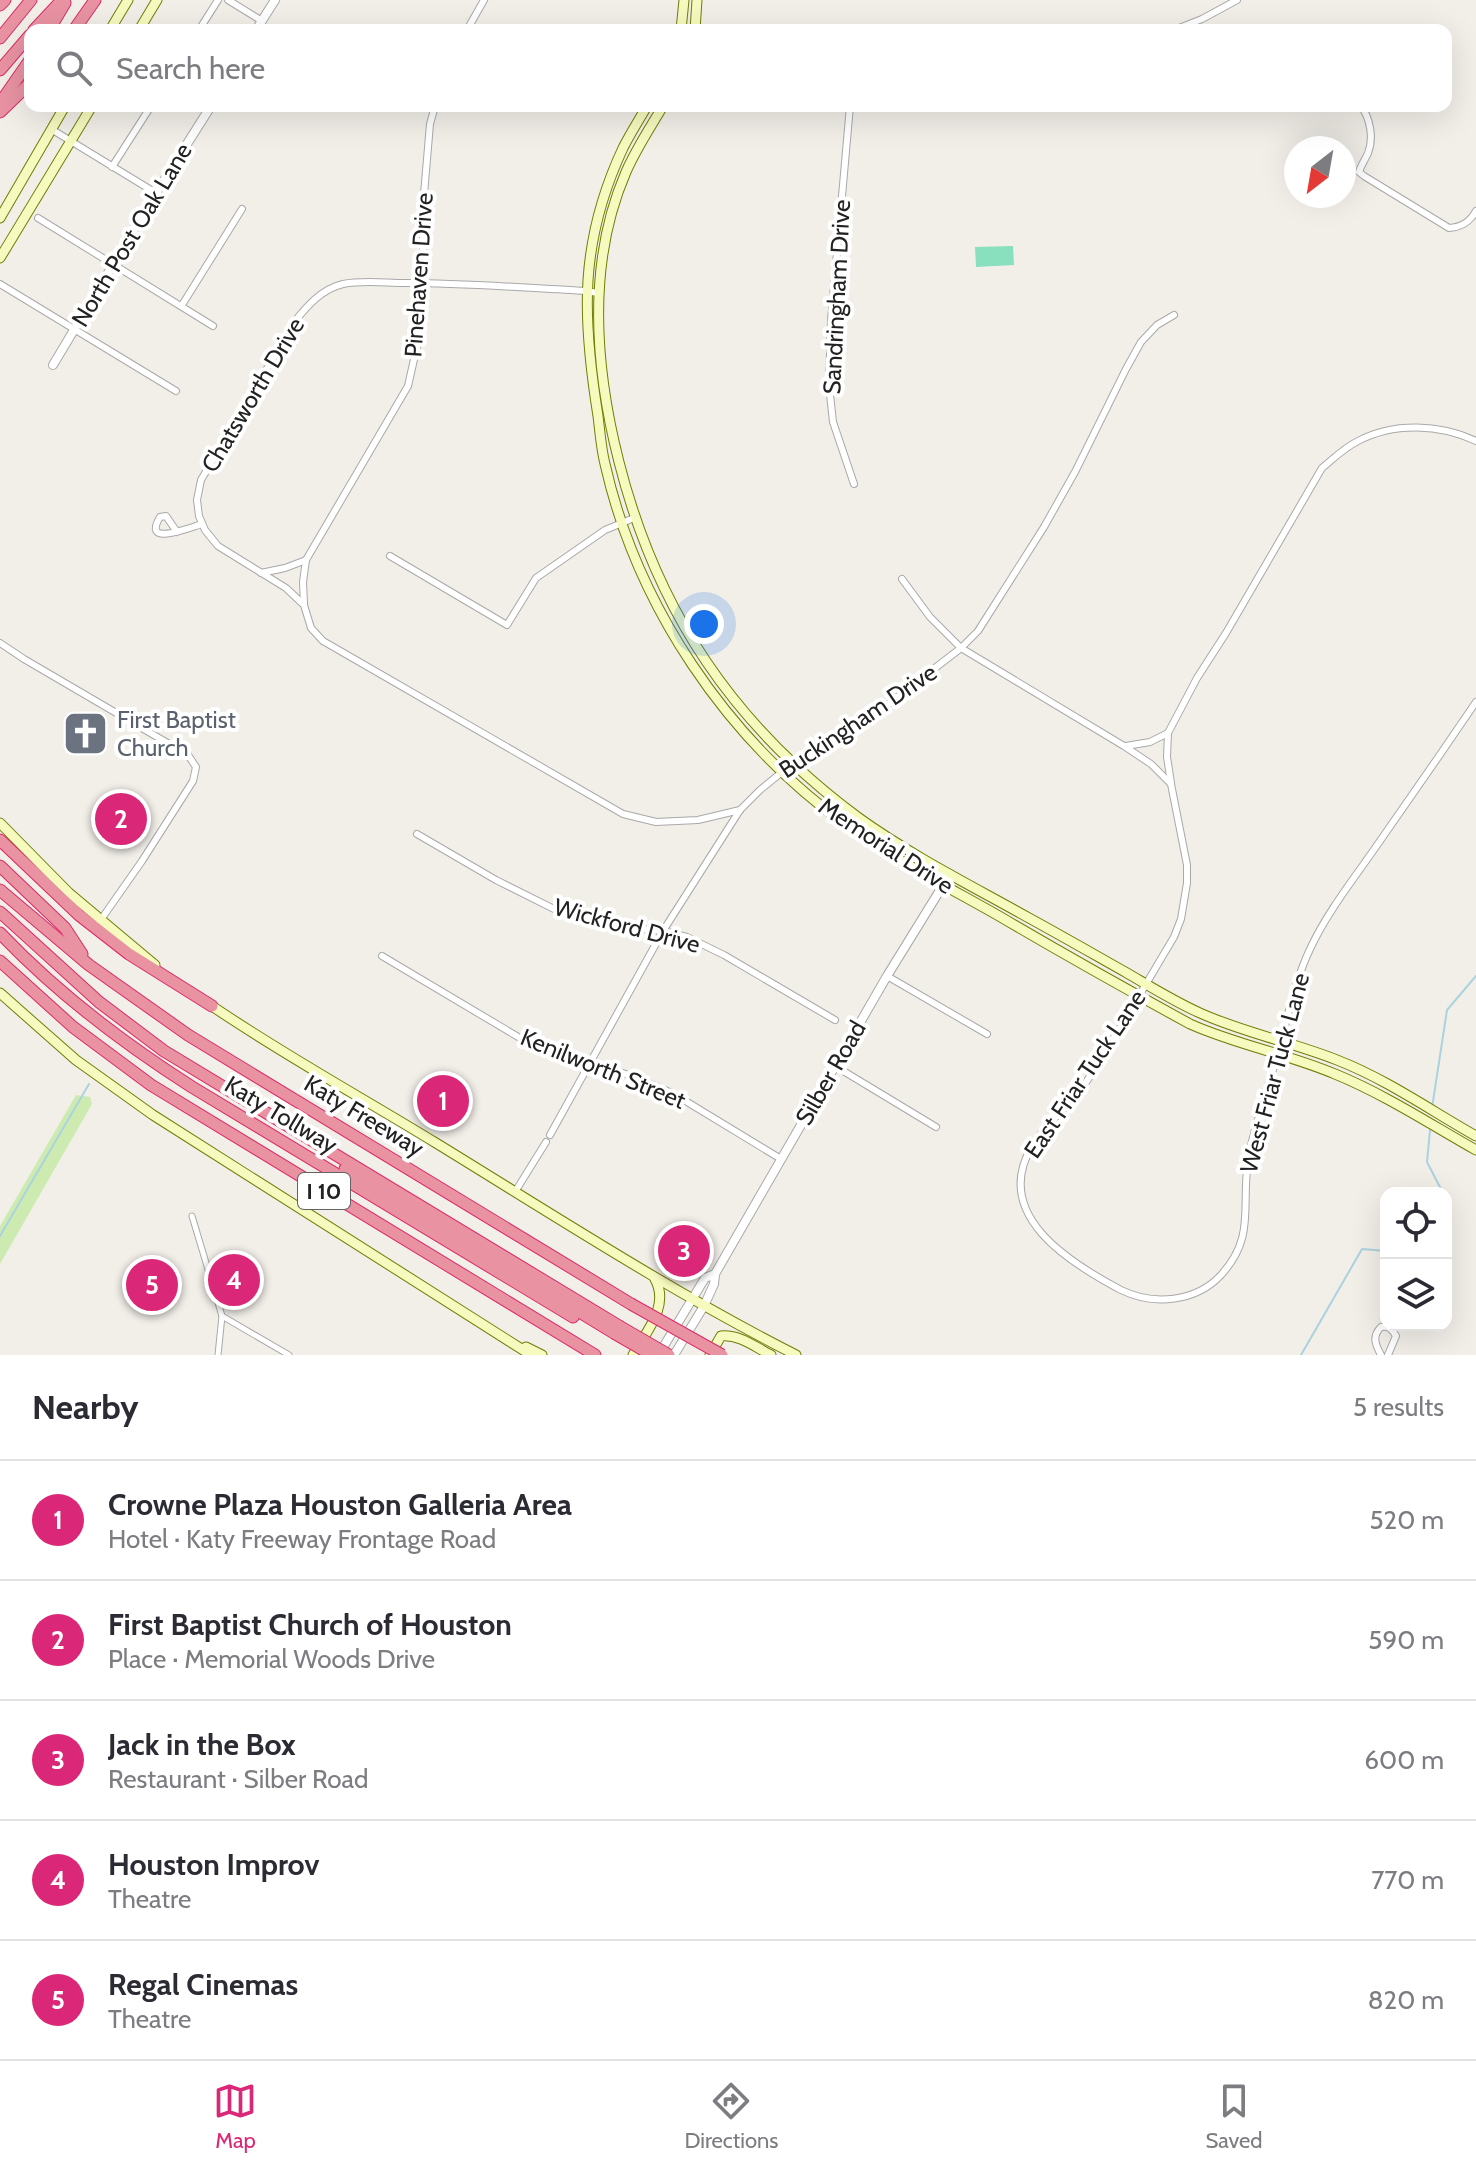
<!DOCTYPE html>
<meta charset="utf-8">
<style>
body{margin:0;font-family:Cabin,sans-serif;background:#f2f2f3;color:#2b2b33}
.controls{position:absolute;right:24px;bottom:24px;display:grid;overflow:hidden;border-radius:16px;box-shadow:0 8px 32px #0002}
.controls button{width:72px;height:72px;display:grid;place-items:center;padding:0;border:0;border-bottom:2px solid #e1e1e2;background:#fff;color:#2b2b33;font:40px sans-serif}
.compass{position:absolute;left:1284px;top:136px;width:72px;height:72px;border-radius:50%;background:#fff;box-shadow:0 8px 32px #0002;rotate:211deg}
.you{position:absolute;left:704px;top:624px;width:28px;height:28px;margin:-20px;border:6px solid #fff;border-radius:50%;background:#1a73e8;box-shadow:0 0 0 12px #1a73e833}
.badge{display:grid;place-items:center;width:52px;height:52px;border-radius:50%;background:#db2777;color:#fff;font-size:26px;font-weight:700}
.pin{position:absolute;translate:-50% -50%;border:4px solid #fff;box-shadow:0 2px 8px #0006}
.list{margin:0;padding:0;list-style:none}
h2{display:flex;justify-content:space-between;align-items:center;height:104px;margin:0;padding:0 32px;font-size:34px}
h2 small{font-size:26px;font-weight:400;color:#7c7c81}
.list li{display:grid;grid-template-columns:52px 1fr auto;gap:24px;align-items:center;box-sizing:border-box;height:120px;padding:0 32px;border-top:2px solid #e1e1e2}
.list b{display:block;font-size:30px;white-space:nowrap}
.list p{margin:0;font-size:26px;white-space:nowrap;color:#7c7c81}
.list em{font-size:26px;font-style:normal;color:#7c7c81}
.icon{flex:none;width:44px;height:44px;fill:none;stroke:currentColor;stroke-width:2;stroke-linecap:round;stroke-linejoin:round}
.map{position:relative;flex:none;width:1476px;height:1355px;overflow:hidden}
.search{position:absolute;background:#fff;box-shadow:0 8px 32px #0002;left:24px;right:24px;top:24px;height:88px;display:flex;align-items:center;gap:20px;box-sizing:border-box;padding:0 28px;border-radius:16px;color:#7c7c81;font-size:30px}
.sheet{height:704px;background:#fff}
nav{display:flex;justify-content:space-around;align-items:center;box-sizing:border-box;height:112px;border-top:2px solid #e1e1e2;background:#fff;font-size:22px;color:#7c7c81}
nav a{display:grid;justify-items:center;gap:4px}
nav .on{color:#db2777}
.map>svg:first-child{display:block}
.grass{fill:#cdebb0}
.pitch{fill:#88e0be}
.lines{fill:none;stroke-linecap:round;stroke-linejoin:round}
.stream{stroke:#aad3df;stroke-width:2}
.pedestrian-casing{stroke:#a9a9a9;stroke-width:7}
.minor-casing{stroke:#a9a9a9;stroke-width:8}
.tertiary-casing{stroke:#a9a9a9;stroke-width:10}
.secondary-casing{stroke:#707d05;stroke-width:11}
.motorway-casing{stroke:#dc2a67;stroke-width:13}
.pedestrian{stroke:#fff;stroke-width:5}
.minor{stroke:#fff;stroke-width:6}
.tertiary{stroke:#fff;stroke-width:8}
.secondary{stroke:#f7fabf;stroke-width:9}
.motorway{stroke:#e892a2;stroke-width:11}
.motorway-bridge-casing{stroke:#dc2a67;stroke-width:13;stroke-linecap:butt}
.motorway-bridge{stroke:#e892a2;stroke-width:11}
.labels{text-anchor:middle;stroke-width:8;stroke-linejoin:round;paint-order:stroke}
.shield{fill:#fff;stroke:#646464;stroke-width:2}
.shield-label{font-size:22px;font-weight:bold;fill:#222}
.street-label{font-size:24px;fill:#222;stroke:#fff}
.worship-label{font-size:24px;fill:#5b616d;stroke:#fff;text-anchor:start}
</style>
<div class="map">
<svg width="1476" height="1355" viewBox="0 0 1476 1355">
<rect width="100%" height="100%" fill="#f2efe9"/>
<polygon class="grass" points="76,1095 90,1097 92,1104 0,1264 0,1226"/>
<polygon class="pitch" points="1013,246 1014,265 976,267 975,247"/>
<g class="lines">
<g class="stream">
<polyline points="1432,1108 1447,1010 1476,976"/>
<polyline points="1430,1130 1427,1162 1443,1193"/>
<polyline points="0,1236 89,1084"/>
<polyline points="1301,1355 1362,1249 1386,1251"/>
</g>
<defs>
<g id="pedestrian">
<polyline points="192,1216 222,1316 218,1355"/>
<polyline points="222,1316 289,1355"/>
</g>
<g id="minor">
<polyline points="228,0 262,21"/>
<polyline points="199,30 218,0"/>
<polyline points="467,30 484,0"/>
<polyline points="1174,30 1202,19 1237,0"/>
<polyline points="850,106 831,320 829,385 833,422 854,484"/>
<path d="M1361 106C1370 118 1374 138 1368 153 1365 160 1361 165 1359 172L1364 176 1449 228C1462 227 1470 222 1476 211"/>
<polyline points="51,129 156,193"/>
<polyline points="112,167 151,106"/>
<polyline points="38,218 213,326"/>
<polyline points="0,284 176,391"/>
<path d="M598 293 586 291C526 288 466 283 406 283 385 283 363 280 343 284 322 289 308 305 295 321L201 480 197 500 199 516 205 530 218 546 286 588 304 605 311 628 323 641 623 814 656 822 698 820 740 810"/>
<polyline points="182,305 242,209"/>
<path d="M177 532 166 516 160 517C141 548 191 527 202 524"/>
<polyline points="390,556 507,625 536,578 605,530 634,518"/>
<polyline points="261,573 285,568 306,560"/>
<path d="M902 579 930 617 961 648 1124 746 1151 764 1171 784 1187 865V883L1181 919 1174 937C1144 987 1115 1038 1083 1087 1068 1108 1045 1124 1032 1146 991 1215 1070 1263 1121 1290 1154 1306 1196 1302 1221 1275 1256 1237 1241 1206 1248 1161 1250 1147 1254 1133 1258 1120 1264 1094 1274 1070 1280 1045 1289 1011 1296 978 1311 947 1327 913 1352 881 1373 851 1408 801 1442 752 1476 702"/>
<polyline points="304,604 303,582 306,560 408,386 417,346 423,283 423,206 430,124 435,106"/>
<polyline points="0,643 24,659 188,755 196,767 193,781 142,861 100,921"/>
<polyline points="1126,746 1150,742 1168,733"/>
<path d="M1171 783 1167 757 1168 733 1197 678 1226 633 1322 468C1334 458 1344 448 1358 441 1394 422 1440 424 1476 441"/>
<polyline points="417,834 496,880 564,914 610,926 663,931 687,937 724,955 835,1020"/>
<polyline points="382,956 525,1041 555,1053 591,1062 637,1078 674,1094 781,1159"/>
<polyline points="887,976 987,1034"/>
<polyline points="835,1066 936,1127"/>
<polyline points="550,1135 663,931 740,810 760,790 792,764 874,715 961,648 978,631 1044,527 1075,472 1126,369 1141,342 1157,325 1174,315"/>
<polyline points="515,1192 546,1142"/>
<path d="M1381 1355C1375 1344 1372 1336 1381 1327 1389 1326 1392 1329 1396 1336L1388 1355"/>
</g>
<g id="tertiary">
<polyline points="256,30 275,0"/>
<polyline points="53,365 156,193 211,106"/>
<polyline points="659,1354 705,1278 715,1274"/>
<polyline points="674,1355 704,1306 714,1284 715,1274 730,1248 887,976 950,874"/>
</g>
<g id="secondary">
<polyline points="110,30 128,0"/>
<polyline points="139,30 157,0"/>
<polyline points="681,30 684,0"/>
<polyline points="695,30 697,0"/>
<path d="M647 106C639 120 630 134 623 148 579 242 582 317 598 416 600 432 601 448 605 464 637 606 726 737 842 822 891 858 946 886 999 916 1062 953 1126 989 1190 1024 1237 1045 1288 1054 1335 1074 1384 1094 1430 1124 1476 1150"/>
<path d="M663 106C650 128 636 149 626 172 586 264 595 368 619 462 657 612 734 726 859 818 912 856 972 886 1029 918 1062 936 1095 955 1127 973 1151 987 1175 1002 1200 1013 1244 1033 1292 1042 1337 1060 1386 1079 1430 1110 1476 1136"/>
<polyline points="0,218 65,106"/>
<polyline points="0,258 92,106"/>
<polyline points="0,823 69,893 155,965"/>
<polyline points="0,993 76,1060 153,1115 531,1355"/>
<path d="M209 1004C282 1054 361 1097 436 1143 555 1216 672 1292 796 1355"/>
<polyline points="526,1347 542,1355"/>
<path d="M633 1355C646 1332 670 1306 655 1279"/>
<path d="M710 1355 721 1336C739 1334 755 1347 771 1355"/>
</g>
<g id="motorway">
<polyline points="0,5 5,0"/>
<polyline points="34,30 62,0"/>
<polyline points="49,30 65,3"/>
<polyline points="74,30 95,0"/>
<polyline points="0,38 31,0"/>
<polyline points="0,70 30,35"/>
<polyline points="0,103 30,60"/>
<polyline points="0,112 30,83"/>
<polyline points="0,840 79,915 129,954 212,1006"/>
<polyline points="0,866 65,928 82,954"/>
<polyline points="0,890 89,965 188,1035 631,1304"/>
<polyline points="0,912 99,1002 164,1051 619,1326"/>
<path d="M0 933C57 993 123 1043 192 1087L573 1317"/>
<polyline points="0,961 73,1027 151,1085 595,1355"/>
<polyline points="345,1169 614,1333"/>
</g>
</defs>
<use href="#pedestrian" class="pedestrian-casing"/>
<use href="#minor" class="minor-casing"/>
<use href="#tertiary" class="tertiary-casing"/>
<use href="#secondary" class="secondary-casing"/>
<use href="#motorway" class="motorway-casing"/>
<use href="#pedestrian" class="pedestrian"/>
<use href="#minor" class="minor"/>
<use href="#tertiary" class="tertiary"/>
<use href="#secondary" class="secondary"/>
<use href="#motorway" class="motorway"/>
<defs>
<g id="motorway-bridge">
<polyline points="631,1304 722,1355"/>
<polyline points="619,1326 669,1355"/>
<polyline points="614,1333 652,1355"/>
</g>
</defs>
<use href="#motorway-bridge" class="motorway-bridge-casing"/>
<use href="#motorway-bridge" class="motorway-bridge"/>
</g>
<defs>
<symbol id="church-square" viewBox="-11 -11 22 22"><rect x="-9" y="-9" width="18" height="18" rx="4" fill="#6b7280" stroke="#fff"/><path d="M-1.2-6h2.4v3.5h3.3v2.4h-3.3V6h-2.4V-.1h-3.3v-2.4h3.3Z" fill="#fff"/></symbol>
</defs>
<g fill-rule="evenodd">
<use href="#church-square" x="60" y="708" width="51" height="51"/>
</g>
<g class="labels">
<rect class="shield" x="298" y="1173" width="52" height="36" rx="6"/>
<g class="shield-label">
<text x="324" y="1199">I 10</text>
</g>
<g class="street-label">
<text transform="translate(132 235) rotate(-59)" y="8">North Post Oak Lane</text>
<text transform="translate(419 275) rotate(-86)" y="8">Pinehaven Drive</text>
<text transform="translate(837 297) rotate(-87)" y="8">Sandringham Drive</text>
<text transform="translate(253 395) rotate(-59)" y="8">Chatsworth Drive</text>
<text transform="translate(858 721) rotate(-34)" y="8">Buckingham Drive</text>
<text transform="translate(886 846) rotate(33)" y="8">Memorial Drive</text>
<text transform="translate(627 926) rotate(15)" y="8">Wickford Drive</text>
<text transform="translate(603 1069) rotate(22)" y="8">Kenilworth Street</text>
<text transform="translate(831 1073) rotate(-60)" y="8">Silber Road</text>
<text transform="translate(1275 1073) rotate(-75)" y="8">West Friar Tuck Lane</text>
<text transform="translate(1085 1074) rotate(-56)" y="8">East Friar Tuck Lane</text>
<text transform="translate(281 1115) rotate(31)" y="8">Katy Tollway</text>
<text transform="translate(364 1116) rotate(31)" y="8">Katy Freeway</text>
</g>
<g class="worship-label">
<text x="117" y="728">First Baptist<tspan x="117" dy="28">Church</tspan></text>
</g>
</g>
</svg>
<div class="controls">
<button><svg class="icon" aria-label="locate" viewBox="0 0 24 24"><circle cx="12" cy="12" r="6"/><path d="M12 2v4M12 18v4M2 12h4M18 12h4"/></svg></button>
<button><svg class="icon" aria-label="layers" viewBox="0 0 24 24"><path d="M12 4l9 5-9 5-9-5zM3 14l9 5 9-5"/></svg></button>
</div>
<svg class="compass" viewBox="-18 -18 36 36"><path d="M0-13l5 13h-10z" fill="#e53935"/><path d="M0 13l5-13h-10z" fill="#7c7c81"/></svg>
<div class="you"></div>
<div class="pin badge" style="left:443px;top:1101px">1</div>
<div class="pin badge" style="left:121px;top:819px">2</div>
<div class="pin badge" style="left:684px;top:1251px">3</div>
<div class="pin badge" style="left:234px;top:1280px">4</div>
<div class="pin badge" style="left:152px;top:1285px">5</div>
<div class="search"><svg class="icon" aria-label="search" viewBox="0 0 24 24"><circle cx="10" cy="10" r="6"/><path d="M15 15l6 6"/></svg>Search here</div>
</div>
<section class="sheet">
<h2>Nearby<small>5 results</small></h2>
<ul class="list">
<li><span class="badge">1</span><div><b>Crowne Plaza Houston Galleria Area</b><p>Hotel · Katy Freeway Frontage Road</p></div><em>520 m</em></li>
<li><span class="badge">2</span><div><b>First Baptist Church of Houston</b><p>Place · Memorial Woods Drive</p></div><em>590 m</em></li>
<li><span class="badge">3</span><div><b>Jack in the Box</b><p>Restaurant · Silber Road</p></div><em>600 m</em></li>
<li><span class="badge">4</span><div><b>Houston Improv</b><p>Theatre</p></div><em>770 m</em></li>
<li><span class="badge">5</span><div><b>Regal Cinemas</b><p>Theatre</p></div><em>820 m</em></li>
</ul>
</section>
<nav>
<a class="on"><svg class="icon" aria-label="map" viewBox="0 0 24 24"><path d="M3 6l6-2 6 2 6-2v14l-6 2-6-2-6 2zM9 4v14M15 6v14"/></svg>Map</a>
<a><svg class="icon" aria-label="directions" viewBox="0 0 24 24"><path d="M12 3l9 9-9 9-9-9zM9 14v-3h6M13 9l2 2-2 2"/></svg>Directions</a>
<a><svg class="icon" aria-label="saved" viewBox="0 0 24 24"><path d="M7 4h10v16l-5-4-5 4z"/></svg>Saved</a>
</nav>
